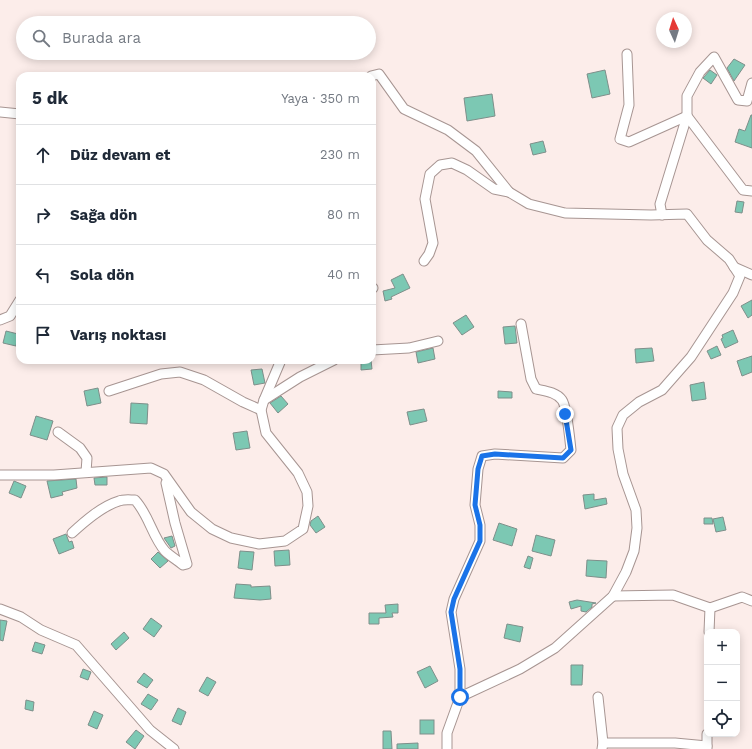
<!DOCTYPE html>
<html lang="tr">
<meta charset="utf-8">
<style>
body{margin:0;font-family:"Work Sans",sans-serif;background:#f6f6f7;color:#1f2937}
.controls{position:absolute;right:12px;bottom:12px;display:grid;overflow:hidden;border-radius:8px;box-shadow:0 2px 10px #0003}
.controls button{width:36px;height:36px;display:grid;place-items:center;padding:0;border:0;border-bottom:1px solid #e0e1e3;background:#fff;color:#1f2937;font:20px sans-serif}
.compass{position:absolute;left:656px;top:12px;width:36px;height:36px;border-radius:50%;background:#fff;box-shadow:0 2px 10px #0003;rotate:356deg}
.stop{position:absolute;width:12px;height:12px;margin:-9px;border:3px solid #1a73e8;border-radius:50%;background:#fff}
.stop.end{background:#1a73e8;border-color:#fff;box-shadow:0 1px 4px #0008}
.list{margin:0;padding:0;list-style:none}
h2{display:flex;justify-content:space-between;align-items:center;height:52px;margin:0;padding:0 16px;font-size:17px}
h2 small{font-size:13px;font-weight:400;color:#747a83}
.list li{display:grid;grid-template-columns:26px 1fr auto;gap:12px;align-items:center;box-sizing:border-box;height:60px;padding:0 16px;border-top:1px solid #e0e1e3}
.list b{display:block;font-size:15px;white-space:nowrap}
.list em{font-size:13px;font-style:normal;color:#747a83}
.icon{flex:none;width:22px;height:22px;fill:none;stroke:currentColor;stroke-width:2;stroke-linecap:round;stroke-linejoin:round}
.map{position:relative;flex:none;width:752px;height:749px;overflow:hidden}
.search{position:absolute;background:#fff;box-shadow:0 2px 10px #0003;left:16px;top:16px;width:360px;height:44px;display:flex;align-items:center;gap:10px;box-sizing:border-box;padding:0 14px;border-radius:22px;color:#747a83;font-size:15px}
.panel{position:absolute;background:#fff;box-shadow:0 2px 10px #0003;left:16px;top:72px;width:360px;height:292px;border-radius:12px}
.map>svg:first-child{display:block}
.building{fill:#7cc8b3;stroke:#7e8f8a}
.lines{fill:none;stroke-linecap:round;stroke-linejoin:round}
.minor-casing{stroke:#a79592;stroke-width:11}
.minor{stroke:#fff;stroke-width:9}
.route{stroke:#1a73e8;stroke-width:5}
</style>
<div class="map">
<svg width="752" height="749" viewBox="0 0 752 749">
<rect width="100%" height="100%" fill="#fcedea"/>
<g class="building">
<polygon points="734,59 745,65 734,81 727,68"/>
<polygon points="605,70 610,94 592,98 587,74"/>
<polygon points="710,70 717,75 711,84 703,78"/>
<polygon points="492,94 495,116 467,121 464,98"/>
<polygon points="751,115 752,115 752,148 735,142 739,129 745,131"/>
<polygon points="543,141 546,152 533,155 530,144"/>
<polygon points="737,201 744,202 742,213 735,212"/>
<polygon points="403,274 410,288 391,297 392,299 385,301 383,291 395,288 391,280"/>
<polygon points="752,300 752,315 748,318 741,306"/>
<polygon points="466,315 474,327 462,335 453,323"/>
<polygon points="515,326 517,343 505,344 503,327"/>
<polygon points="733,330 738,342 725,348 721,339 723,338 722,335"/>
<polygon points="6,331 18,334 16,346 3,343"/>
<polygon points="717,346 721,355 711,359 707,351"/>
<polygon points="433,348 435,359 418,363 416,352"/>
<polygon points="652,348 654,361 636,363 635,349"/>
<polygon points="752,356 752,372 742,376 737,361"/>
<polygon points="361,360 371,360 372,369 361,370"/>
<polygon points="262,369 265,383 254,385 251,370"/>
<polygon points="704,382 706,399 692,401 690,385"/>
<polygon points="98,388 101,403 87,406 84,391"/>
<polygon points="498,391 512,392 512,398 498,398"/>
<polygon points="281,396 288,404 278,413 270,403"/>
<polygon points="131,403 148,404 147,424 130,423"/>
<polygon points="424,409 427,421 410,425 407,412"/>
<polygon points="36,416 53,421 47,440 30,435"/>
<polygon points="247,431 250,448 236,450 233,433"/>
<polygon points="107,477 107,485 95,485 94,478"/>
<polygon points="76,479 77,488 62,492 63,495 51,498 47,481"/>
<polygon points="14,481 26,486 21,498 9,493"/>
<polygon points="594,494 594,500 606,498 607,504 585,509 583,495"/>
<polygon points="318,516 325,527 316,533 310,525 311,521"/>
<polygon points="723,517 726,530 716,532 713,519"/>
<polygon points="704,518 712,518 713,524 704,524"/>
<polygon points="499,523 517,529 512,546 493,540"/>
<polygon points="66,534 69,542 72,541 74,548 59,554 53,539"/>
<polygon points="536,535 555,540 551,556 532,551"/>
<polygon points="172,536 175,546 171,548 164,538"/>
<polygon points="289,550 290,565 275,566 274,551"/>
<polygon points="240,551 254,552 252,570 238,568"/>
<polygon points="158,552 168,561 160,568 151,559"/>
<polygon points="528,556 533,558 530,569 524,567"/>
<polygon points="587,560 607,561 606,578 586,576"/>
<polygon points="236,584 251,585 251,587 270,586 271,599 260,600 234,598"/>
<polygon points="577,600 596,603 592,604 592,607 586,612 581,611 581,606 571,609 569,602"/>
<polygon points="398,604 398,613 392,613 393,617 379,618 379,624 369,624 369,613 386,613 385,605"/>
<polygon points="151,618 162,626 154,637 143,629"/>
<polygon points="0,620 7,621 3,641 0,640"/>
<polygon points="507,624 523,627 520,642 504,638"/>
<polygon points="124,632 129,638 116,650 111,644"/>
<polygon points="35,642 45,645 42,654 32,651"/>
<polygon points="571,665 583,665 582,685 571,685"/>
<polygon points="430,666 438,681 425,688 417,672"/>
<polygon points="83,669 91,672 88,680 80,677"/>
<polygon points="144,673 153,680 147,688 137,682"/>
<polygon points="207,677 216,682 208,696 199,691"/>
<polygon points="148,694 158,700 151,710 141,704"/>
<polygon points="26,700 34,702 33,711 25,709"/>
<polygon points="178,708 186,712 181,725 172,721"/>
<polygon points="94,711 103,715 97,729 88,725"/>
<rect x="420" y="720" width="14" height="14"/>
<polygon points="136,730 144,736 135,749 126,742"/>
<polygon points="383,731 391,731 392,749 383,749"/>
<polygon points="418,743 418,749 397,749 397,744"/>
</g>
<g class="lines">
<defs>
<g id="minor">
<polyline points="627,54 629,105 620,139 629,142 687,116 743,190 752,191"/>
<polyline points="371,76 379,74 404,109 448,130 476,151 509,192 529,204 565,213 651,215 687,214 707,240 729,259 740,276 733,293 691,357 662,390 639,402 623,415 617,428 618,449 623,474 636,510 637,528 634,551 626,572 613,596 555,648 520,669 460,697 447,733 447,749"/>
<polyline points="0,112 20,114"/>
<polyline points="662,215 660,204 687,116 687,96 700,72 714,57 738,100 747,101 752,83"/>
<polyline points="424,261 429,254 433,243 425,199 430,174 440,165 452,163 467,170 494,189 509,192"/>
<polyline points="734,267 752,275"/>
<polyline points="372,288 373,288"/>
<polyline points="0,320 10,316 20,300"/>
<polyline points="372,350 409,348 438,341"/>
<polyline points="109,391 161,374 180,372 204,380 243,402 261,410"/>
<polyline points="264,400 300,377 334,360"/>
<polyline points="58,432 80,448 87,458 86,472"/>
<polyline points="0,475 54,475 151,468 164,474 191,512 212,529 231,538 259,544 285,541 303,529 308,506 307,492 298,473 266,433 261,410 264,400 281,360"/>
<path d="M72 533C85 521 102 506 119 501 124 499 130 500 135 500 149 515 152 536 165 551 170 556 177 560 183 565L187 564 175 523 166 483"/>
<polyline points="613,596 673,595 710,608 742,597 752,601"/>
<polyline points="0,609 21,617 41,630 76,645 150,730 174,749"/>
<polyline points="709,632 710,608"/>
<path d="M460 697V669L451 612 454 599 480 541V525L475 505 478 469 482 456 495 454 563 458 571 450C570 441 567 407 562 400 556 392 545 391 536 389L531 379 521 324"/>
<polyline points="598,697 603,743 602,749"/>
<polyline points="603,743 675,743 707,746"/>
<polyline points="707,749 707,734"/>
</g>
</defs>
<use href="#minor" class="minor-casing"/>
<use href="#minor" class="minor"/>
</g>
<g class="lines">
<polyline class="route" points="460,697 460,669 451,612 454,599 480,541 480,525 475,505 478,469 482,456 495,454 563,458 571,450 565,414"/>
</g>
</svg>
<div class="controls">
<button>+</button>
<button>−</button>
<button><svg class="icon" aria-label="locate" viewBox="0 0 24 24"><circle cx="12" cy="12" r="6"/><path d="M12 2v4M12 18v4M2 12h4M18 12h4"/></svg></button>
</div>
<svg class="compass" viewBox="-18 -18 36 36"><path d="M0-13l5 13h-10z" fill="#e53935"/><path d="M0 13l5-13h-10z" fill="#747a83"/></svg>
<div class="stop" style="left:460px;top:697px"></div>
<div class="stop end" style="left:565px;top:414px"></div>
<div class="search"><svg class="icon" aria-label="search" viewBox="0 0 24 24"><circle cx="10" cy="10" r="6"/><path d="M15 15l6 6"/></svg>Burada ara</div>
<section class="panel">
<h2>5 dk<small>Yaya · 350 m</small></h2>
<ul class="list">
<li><svg class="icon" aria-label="ahead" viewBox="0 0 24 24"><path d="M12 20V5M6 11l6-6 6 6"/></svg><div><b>Düz devam et</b></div><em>230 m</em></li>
<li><svg class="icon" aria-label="right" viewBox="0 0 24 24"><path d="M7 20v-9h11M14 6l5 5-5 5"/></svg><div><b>Sağa dön</b></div><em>80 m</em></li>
<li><svg class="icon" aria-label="left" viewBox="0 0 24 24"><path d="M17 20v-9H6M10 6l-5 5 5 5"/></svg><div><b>Sola dön</b></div><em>40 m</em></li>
<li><svg class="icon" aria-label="arrive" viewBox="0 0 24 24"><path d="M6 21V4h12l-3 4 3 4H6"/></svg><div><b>Varış noktası</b></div></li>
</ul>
</section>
</div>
